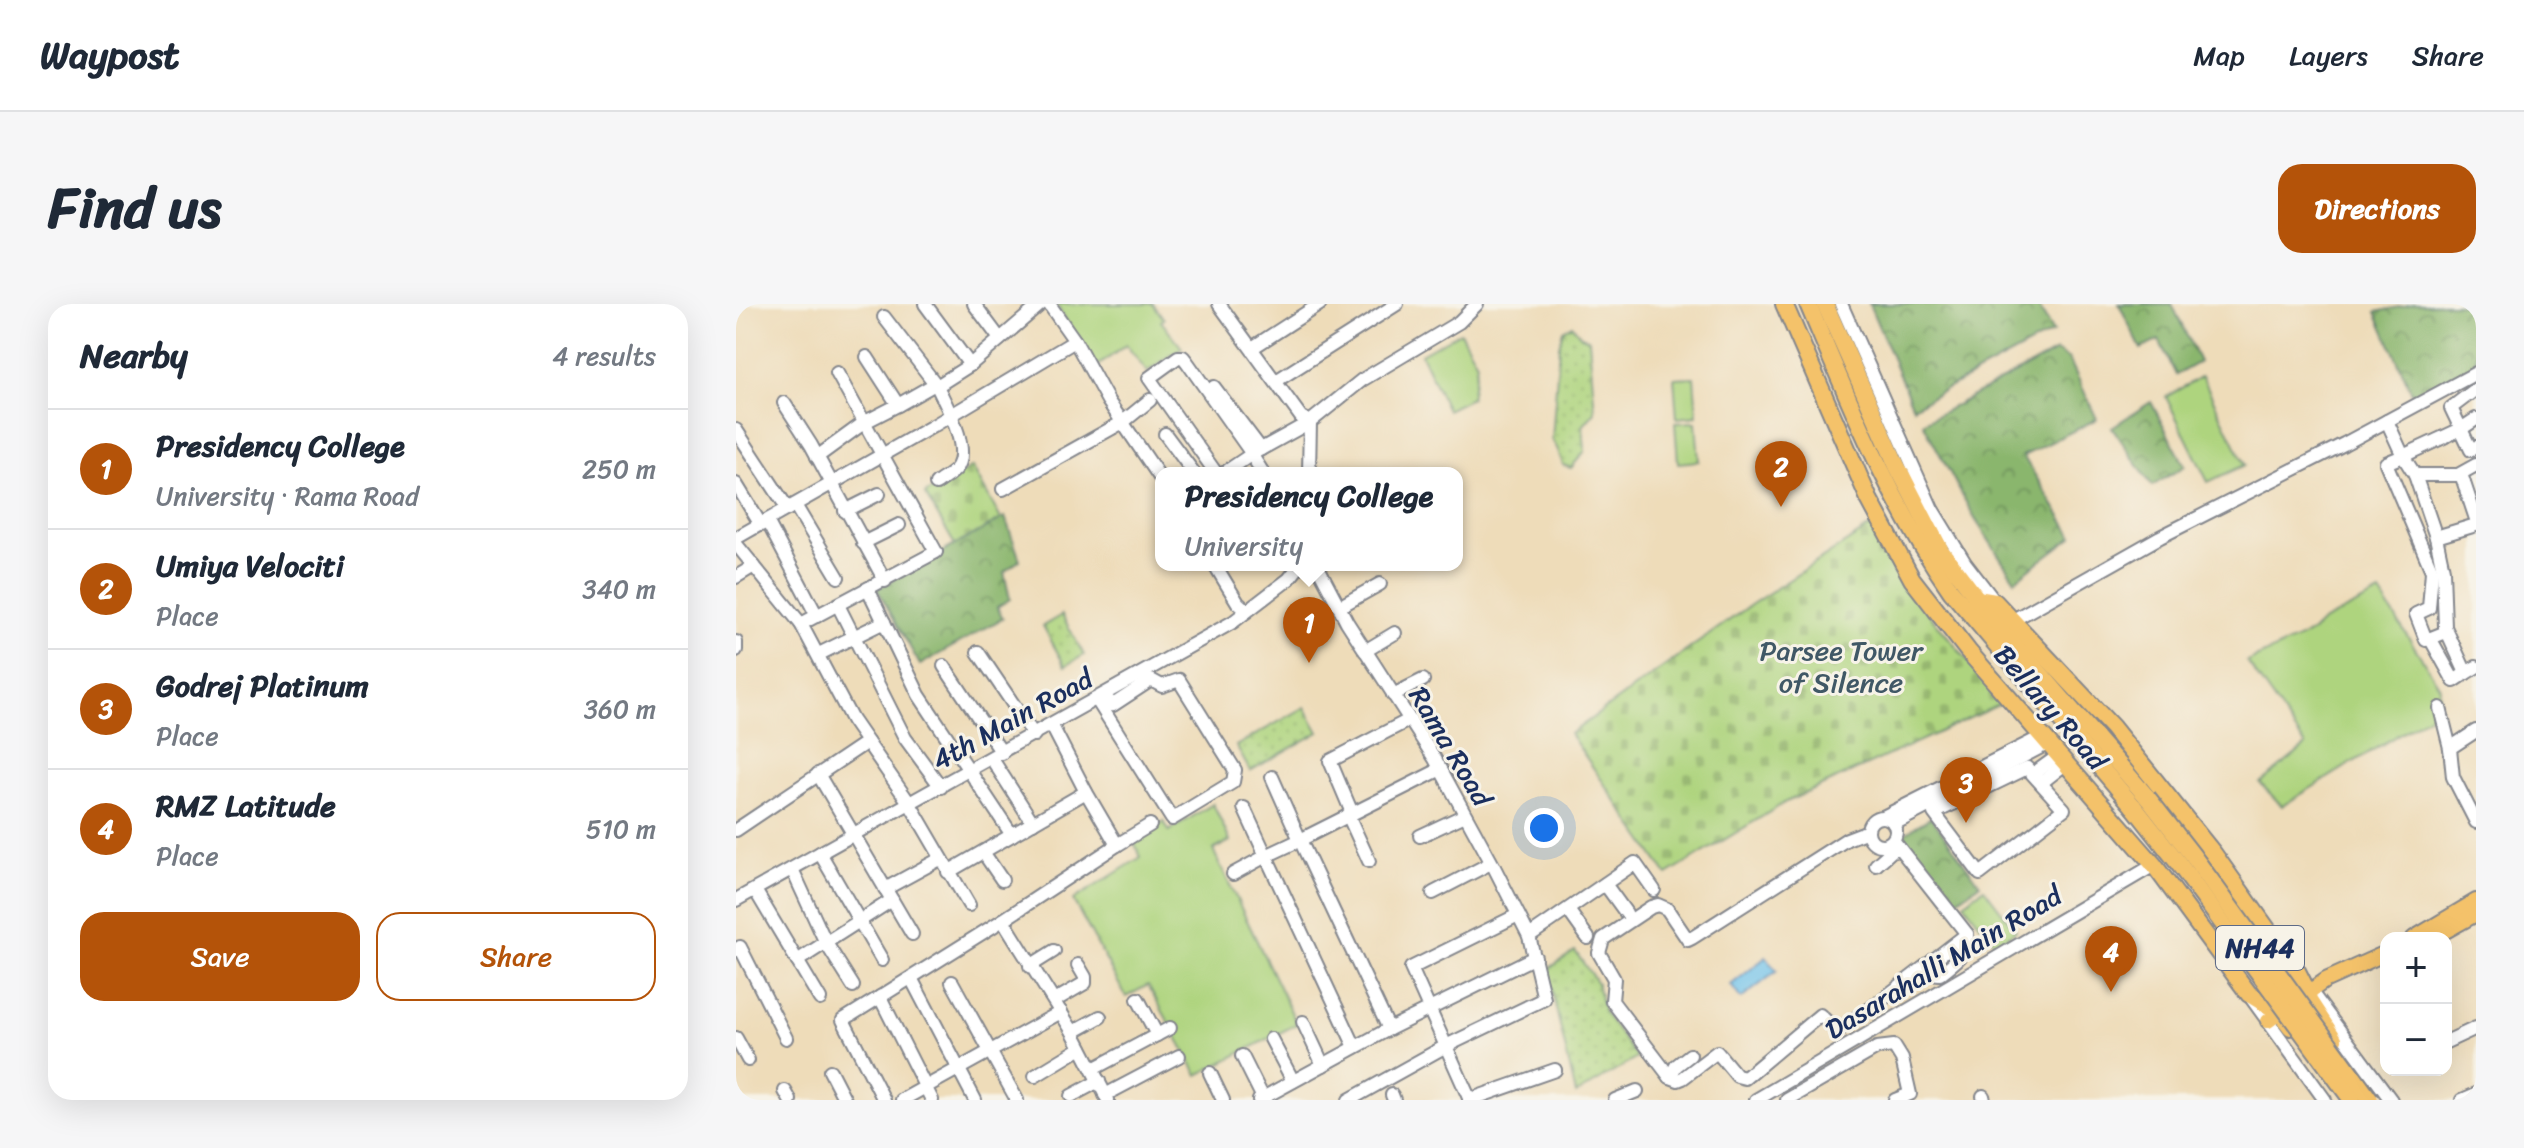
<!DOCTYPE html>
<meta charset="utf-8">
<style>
body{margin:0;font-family:Sriracha,sans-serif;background:#f6f6f7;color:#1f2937}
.controls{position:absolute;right:24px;bottom:24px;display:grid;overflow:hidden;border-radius:16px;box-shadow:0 8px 32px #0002}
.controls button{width:72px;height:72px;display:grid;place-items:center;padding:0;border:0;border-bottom:2px solid #e0e1e3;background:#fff;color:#1f2937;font:40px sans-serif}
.you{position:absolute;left:808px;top:524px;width:28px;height:28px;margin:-20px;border:6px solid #fff;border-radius:50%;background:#1a73e8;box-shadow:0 0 0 12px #1a73e833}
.badge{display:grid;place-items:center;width:52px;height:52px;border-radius:50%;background:#b45309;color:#fff;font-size:26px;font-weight:700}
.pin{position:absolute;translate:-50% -66px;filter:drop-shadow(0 2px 4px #0008)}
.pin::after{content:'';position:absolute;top:42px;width:28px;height:24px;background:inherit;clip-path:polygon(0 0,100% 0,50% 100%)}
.popup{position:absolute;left:419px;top:163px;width:308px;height:104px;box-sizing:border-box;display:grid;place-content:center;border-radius:16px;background:#fff;filter:drop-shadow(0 2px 6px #0005);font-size:26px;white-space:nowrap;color:#747a83}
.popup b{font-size:30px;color:#1f2937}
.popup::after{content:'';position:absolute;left:50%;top:100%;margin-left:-16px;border:16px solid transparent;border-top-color:#fff}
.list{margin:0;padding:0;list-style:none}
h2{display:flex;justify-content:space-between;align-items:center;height:104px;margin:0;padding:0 32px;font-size:34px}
h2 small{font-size:26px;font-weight:400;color:#747a83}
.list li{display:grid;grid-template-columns:52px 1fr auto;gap:24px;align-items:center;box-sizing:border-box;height:120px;padding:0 32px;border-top:2px solid #e0e1e3}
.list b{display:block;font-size:30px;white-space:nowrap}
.list p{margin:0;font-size:26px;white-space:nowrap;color:#747a83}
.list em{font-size:26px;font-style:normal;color:#747a83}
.actions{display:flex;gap:16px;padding:24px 32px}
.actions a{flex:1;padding:18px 0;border:2px solid #b45309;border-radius:24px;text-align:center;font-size:28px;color:#b45309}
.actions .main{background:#b45309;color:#fff}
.map{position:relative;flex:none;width:1740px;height:796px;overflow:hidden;border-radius:24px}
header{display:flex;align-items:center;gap:48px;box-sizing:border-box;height:112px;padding:0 40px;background:#fff;border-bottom:2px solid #e0e1e3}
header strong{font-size:38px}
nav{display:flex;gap:44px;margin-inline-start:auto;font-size:28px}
.intro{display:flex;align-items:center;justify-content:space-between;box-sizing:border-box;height:192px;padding:0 48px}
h1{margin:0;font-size:56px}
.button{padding:20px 36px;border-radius:24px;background:#b45309;color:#fff;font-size:28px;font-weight:700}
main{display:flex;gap:48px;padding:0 48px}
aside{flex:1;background:#fff;border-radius:24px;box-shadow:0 8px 32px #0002}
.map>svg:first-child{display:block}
.grass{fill:#aed47e;stroke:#64826e;stroke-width:2}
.forest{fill:url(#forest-crowns);stroke:#527266;stroke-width:2}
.cemetery{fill:url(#cemetery-stones);stroke:#64826e;stroke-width:2}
.park{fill:url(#park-dots);stroke:#64826e;stroke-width:2}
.water{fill:#6fc2eb;stroke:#4578a4;stroke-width:2}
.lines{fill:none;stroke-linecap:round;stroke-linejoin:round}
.minor-casing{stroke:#84868c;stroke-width:16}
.major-casing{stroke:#84868c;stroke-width:18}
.highway-casing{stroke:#84868c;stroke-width:20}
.minor{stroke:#fff;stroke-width:12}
.major{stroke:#f4c26a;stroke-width:14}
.highway{stroke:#f4c26a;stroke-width:16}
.highway-bridge-casing{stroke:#84868c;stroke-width:20;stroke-linecap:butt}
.highway-bridge{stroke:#f4c26a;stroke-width:16}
.labels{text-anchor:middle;stroke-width:6;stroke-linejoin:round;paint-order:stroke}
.shield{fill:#f7f3e8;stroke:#5d6a87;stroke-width:2}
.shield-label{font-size:26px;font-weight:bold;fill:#1b2f5e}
.park-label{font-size:28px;fill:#405866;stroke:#f7f3e8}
.street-label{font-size:28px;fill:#1b2f5e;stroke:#f7f3e8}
</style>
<header>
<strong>Waypost</strong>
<nav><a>Map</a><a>Layers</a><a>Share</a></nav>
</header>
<div class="intro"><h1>Find us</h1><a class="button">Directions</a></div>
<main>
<aside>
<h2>Nearby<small>4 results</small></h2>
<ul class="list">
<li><span class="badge">1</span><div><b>Presidency College</b><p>University · Rama Road</p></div><em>250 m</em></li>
<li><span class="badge">2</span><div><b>Umiya Velociti</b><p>Place</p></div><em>340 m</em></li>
<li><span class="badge">3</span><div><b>Godrej Platinum</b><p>Place</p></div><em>360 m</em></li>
<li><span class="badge">4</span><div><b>RMZ Latitude</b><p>Place</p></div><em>510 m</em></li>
</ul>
<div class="actions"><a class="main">Save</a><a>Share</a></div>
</aside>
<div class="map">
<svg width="1740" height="796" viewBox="0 0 1740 796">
<defs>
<pattern id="forest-crowns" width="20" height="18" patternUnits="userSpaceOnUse" patternTransform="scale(2)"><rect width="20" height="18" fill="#8ab66d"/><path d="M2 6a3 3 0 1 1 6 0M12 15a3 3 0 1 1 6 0" fill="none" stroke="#70945d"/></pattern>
<pattern id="cemetery-stones" width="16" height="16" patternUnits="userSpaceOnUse" patternTransform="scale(2)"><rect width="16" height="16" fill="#aed47e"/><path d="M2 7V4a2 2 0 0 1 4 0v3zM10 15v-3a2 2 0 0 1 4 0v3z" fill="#95b66f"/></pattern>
<pattern id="park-dots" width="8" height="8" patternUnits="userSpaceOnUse" patternTransform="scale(2)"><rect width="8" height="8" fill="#aed47e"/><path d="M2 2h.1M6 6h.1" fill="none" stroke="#95b66f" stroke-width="1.8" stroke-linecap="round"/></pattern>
</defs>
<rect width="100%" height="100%" fill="#f7f3e8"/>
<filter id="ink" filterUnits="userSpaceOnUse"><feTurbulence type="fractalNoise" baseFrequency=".0125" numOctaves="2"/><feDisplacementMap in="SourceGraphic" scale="16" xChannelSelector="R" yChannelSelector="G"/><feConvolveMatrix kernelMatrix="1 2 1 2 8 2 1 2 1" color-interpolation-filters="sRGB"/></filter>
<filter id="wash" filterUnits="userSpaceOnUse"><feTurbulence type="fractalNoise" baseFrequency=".006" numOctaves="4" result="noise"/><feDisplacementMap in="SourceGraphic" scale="32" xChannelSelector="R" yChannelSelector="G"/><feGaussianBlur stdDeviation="1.8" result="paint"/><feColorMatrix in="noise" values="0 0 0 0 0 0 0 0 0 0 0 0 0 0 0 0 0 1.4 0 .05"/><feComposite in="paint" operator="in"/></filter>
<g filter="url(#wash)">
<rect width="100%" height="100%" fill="#eedcb9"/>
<g class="grass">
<polygon points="320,0 417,0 428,15 425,17 446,44 411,68 390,41 359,64"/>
<polygon points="724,28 741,59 735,94 711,106 685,50"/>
<polygon points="1466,72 1509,161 1472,178 1430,93"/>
<polygon points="958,73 961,112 941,114 938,74"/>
<polygon points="960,118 963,157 942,159 939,119"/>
<polygon points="1644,289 1704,383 1702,406 1546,502 1524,479 1570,442 1511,358 1575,329 1586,318"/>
<polygon points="477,500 494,537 477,546 561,720 462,771 412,681 390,693 337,596 405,553 397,536 428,518 433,527"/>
<polygon points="1248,584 1280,626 1260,641 1228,599"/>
</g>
<g class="forest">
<polygon points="1133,0 1301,0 1317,28 1177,103"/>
<polygon points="1383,0 1436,0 1463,58 1440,71 1423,36 1405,45"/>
<polygon points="1677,0 1740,0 1740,65 1679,96 1640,8"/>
<polygon points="1320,47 1333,55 1361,115 1287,152 1337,232 1279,276 1239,215 1187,119"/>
<polygon points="1415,98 1449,162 1416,182 1376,123"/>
<polygon points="269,213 284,256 268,268 274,295 261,303 267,314 184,361 141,285"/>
<polygon points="1195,513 1244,580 1214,601 1164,532"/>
</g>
<g class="cemetery">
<polygon points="236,163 265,215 219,241 189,190"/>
<polygon points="1136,222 1192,309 1267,399 1050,498 931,571 834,430 1016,300"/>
</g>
<g class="park">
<polygon points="836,21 845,32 853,35 859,108 847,122 849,147 835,164 827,161 821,144 816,136 823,42 827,26"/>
<polygon points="326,311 348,351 329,362 307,322"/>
<polygon points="569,403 583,428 514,467 500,442"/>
<polygon points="839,647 861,679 868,708 901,754 840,790 811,666"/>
</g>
<polygon class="water" points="1030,653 1041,667 1005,695 995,681"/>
</g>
<g filter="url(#ink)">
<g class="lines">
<defs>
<g id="minor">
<polyline points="189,0 234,61"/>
<polyline points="238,0 264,35"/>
<polyline points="483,0 565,113 574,118 516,150 488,169"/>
<polyline points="1105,0 1196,205 1229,259 1259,298"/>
<polyline points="148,13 201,82"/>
<polyline points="339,37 372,97 425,175"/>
<polyline points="516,44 584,0"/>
<polyline points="540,77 661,0"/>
<polyline points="478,83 525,145"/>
<polyline points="1740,85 1715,104 1725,125 1740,115"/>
<polyline points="48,99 75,141 149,277"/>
<polyline points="162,101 199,80"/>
<polyline points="1651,117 1667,152 1725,125 1735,146 1740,143"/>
<polyline points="0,126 52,205"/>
<polyline points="429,130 458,169"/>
<polyline points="515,150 527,169"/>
<polyline points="81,153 129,118 162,101 131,53"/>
<polyline points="480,169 413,74 442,53 447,53 451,58 516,150"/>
<polyline points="573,169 574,118 626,76 723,18 741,0"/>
<polyline points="1725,170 1740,215"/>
<polyline points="1679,171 1700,233"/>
<polyline points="0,180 25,221"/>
<path d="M200 180C206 175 215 171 220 165 236 146 210 101 201 82L234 61 305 0"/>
<polyline points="267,185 387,118 414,96"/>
<polyline points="59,201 102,273"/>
<polyline points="109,207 143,190"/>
<polyline points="31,217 81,312"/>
<polyline points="1740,221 1700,233 1707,266 1709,323 1730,369 1740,363"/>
<polyline points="0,234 197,122 339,37 313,0"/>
<polyline points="127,239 163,221"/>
<polyline points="0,240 65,320 116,416 174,500 233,601"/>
<polyline points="479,261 502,299 511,307"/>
<polyline points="581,261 611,318 699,455 758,563 793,632 808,695 710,742 613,796"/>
<polyline points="0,273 18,262"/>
<polyline points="132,285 183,391 276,531"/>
<polyline points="102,301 169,434 205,483"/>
<polyline points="603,303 644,280"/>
<polyline points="65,320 200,248 101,69"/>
<polyline points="1270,320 1424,233 1608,140 1740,69"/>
<polyline points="1710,328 1690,336 1680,310 1693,304 1696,267 1650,159 1667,152 1679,171 1722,171 1740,161"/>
<polyline points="1694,334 1718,377 1730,369"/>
<polyline points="0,338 0,346"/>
<polyline points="629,347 659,329"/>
<polyline points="242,348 298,431"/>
<polyline points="83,350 148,318"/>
<polyline points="208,362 266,449"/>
<polyline points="657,391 687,376"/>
<polyline points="361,396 436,515 497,478 499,466 443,376 426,382 415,376 377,401 368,392"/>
<polyline points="1704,404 1714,444"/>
<polyline points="316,422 350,488 381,541 267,616 337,728 372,796"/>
<polyline points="1740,427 1714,444 1717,473 1740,518"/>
<polyline points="256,455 297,519"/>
<polygon points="1291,464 1328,505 1244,570 1198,509"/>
<polyline points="82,470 176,630"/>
<polyline points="1297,470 1322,452"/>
<polyline points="536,473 564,536 530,552 619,743"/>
<polyline points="1305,479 1329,460"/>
<polyline points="616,509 594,457 673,416"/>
<polyline points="612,511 633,557"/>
<circle cx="1146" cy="527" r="14"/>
<polyline points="1147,513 1305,433"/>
<polyline points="1158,520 1311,440"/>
<polyline points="0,526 131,438"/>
<polyline points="1132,527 1111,535 956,634 952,636 931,605 922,601 915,603 867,635 863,649 878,675 876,697 934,773 942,776 947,774 981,748 1001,772 1009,774 1084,711 1101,727 1134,705 1231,630 1157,536"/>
<polyline points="684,532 729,511"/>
<polyline points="381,541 414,521"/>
<polyline points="247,548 266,576"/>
<polyline points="84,549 146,656"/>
<polyline points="1140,561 1161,542"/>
<polyline points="56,565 90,639 117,682"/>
<polyline points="212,568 350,488"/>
<polyline points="497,570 530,552 508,504"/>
<polyline points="869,580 890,609"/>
<polyline points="149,585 204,555"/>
<polyline points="19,586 84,695"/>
<polyline points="697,589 755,559"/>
<polyline points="0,596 497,318 553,275 564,261"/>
<polyline points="832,606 852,634"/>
<polyline points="793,632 899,559 918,586"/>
<polyline points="0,646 4,643 50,734"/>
<polyline points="61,657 156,596"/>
<polyline points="294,662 318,647"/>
<path d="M1193 669 1204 670C1218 658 1234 650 1231 630"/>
<polyline points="175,674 239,796"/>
<polyline points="216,678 281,796"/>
<polyline points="1578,692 1655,796"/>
<polyline points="144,693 107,716 148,796"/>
<polyline points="402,695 421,731"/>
<polyline points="1516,695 1589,796"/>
<polyline points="318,697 349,679 349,673 342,661"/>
<polyline points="567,718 587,761"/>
<polyline points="653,725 564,536 705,465"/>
<polyline points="337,728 364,713"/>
<polyline points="0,734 12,756"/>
<polyline points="535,735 557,777"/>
<polyline points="1710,738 1740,724"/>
<polyline points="506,752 527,794"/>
<polyline points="357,765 434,724"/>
<polyline points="94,767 109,796"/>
<polyline points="474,769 487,796"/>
<polyline points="299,772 345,744"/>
<polyline points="934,773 940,762 954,751"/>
<polyline points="49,787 54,796"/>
<polyline points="369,791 443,752"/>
<polyline points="656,791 658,796"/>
<polyline points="335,792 363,777"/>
<polyline points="1247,792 1248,796"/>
<polyline points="166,796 325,708"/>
<polyline points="196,796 144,693 267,616"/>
<polyline points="523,796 653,725 799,653"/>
<polyline points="733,796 819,766"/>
<polyline points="734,796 675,664 782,611"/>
<polyline points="879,796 901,787"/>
<polyline points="1020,796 1418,561"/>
<polyline points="1051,796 1141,744 1158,742 1166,755 1174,790 1159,796"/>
<polyline points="1726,796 1740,790"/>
</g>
<g id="major">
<polyline points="1678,634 1740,597"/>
<polyline points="1697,634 1740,610"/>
<polyline points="1532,717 1590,676 1650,649"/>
</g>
<g id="highway">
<polyline points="1048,0 1133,195 1176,275 1232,347 1418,561 1513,690 1544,709 1555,723"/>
<path d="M1072 0C1114 99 1153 198 1215 287L1398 503"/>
<polyline points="1089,0 1161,162 1205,247 1253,310 1411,493"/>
<polyline points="1241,295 1259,298 1376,423 1477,549 1561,667 1572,689 1573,697 1598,735"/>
</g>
</defs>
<use href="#minor" class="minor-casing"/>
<use href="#major" class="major-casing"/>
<use href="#highway" class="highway-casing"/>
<use href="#minor" class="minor"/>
<use href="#major" class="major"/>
<use href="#highway" class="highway"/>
<defs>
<g id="highway-bridge">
<polyline points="1411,493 1457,552 1634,796"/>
<polyline points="1398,503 1443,560 1616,796"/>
</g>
</defs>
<use href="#highway-bridge" class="highway-bridge-casing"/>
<use href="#highway-bridge" class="highway-bridge"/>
</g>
</g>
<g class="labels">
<rect class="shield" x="1480" y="622" width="88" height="44" rx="6"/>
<g class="shield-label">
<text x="1524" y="653">NH44</text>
</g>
<g class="park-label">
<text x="1105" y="356">Parsee Tower<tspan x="1105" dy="32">of Silence</tspan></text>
</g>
<g class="street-label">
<text transform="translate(1315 403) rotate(49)" y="10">Bellary Road</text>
<text transform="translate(276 415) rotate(-29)" y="10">4th Main Road</text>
<text transform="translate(715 442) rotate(59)" y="10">Rama Road</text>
<text transform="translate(1207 658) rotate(-31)" y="10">Dasarahalli Main Road</text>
</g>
</g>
</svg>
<div class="controls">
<button>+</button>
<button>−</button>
</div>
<div class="you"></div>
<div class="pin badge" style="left:573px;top:359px">1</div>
<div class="popup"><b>Presidency College</b>University</div>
<div class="pin badge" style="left:1045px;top:203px">2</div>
<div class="pin badge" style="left:1230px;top:519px">3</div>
<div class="pin badge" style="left:1375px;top:688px">4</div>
</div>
</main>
